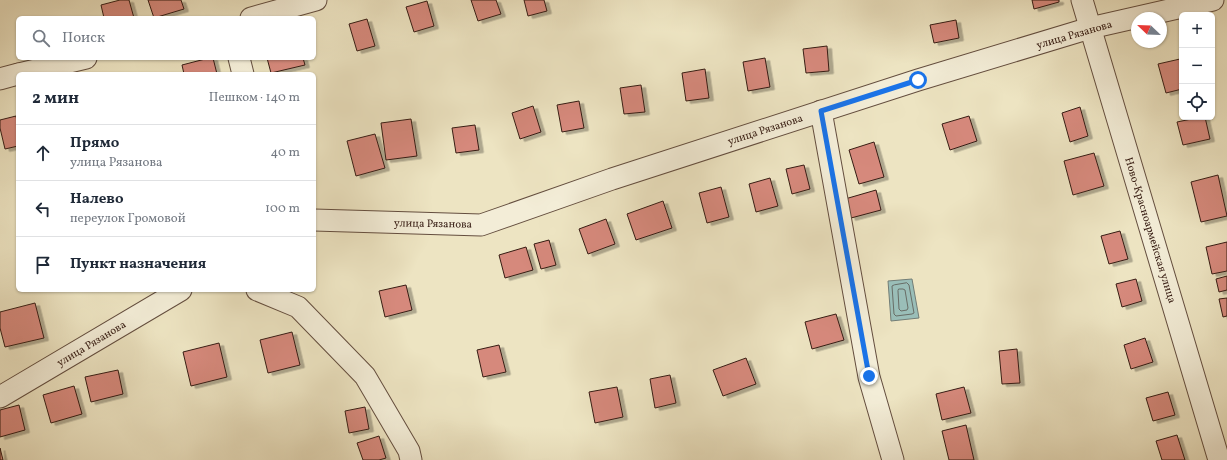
<!DOCTYPE html>
<html lang="ru">
<meta charset="utf-8">
<style>
body{margin:0;font-family:Vollkorn,serif;background:#f6f6f7;color:#1f2937}
.controls{position:absolute;right:12px;top:12px;display:grid;overflow:hidden;border-radius:6px;box-shadow:0 1px 3px #0004}
.controls button{width:36px;height:36px;display:grid;place-items:center;padding:0;border:0;border-bottom:1px solid #e0e1e3;background:#fff;color:#1f2937;font:20px sans-serif}
.compass{position:absolute;left:1131px;top:12px;width:36px;height:36px;border-radius:50%;background:#fff;box-shadow:0 1px 3px #0004;rotate:293deg}
.stop{position:absolute;width:12px;height:12px;margin:-9px;border:3px solid #1a73e8;border-radius:50%;background:#fff}
.stop.end{background:#1a73e8;border-color:#fff;box-shadow:0 1px 4px #0008}
.list{margin:0;padding:0;list-style:none}
h2{display:flex;justify-content:space-between;align-items:center;height:52px;margin:0;padding:0 16px;font-size:17px}
h2 small{font-size:13px;font-weight:400;color:#747a83}
.list li{display:grid;grid-template-columns:26px 1fr auto;gap:12px;align-items:center;box-sizing:border-box;height:56px;padding:0 16px;border-top:1px solid #e0e1e3}
.list b{display:block;font-size:15px;white-space:nowrap}
.list p{margin:0;font-size:13px;white-space:nowrap;color:#747a83}
.list em{font-size:13px;font-style:normal;color:#747a83}
.icon{flex:none;width:22px;height:22px;fill:none;stroke:currentColor;stroke-width:2;stroke-linecap:round;stroke-linejoin:round}
.map{position:relative;flex:none;width:1227px;height:460px;overflow:hidden}
.search{position:absolute;background:#fff;box-shadow:0 1px 3px #0004;left:16px;top:16px;width:300px;height:44px;display:flex;align-items:center;gap:10px;box-sizing:border-box;padding:0 14px;border-radius:6px;color:#747a83;font-size:15px}
.panel{position:absolute;background:#fff;box-shadow:0 1px 3px #0004;left:16px;top:72px;width:300px;height:220px;border-radius:6px}
.map>svg:first-child{display:block}
.water{fill:#9abeb8;stroke:#727d76}
.lines{fill:none;stroke-linecap:round;stroke-linejoin:round}
.shore{stroke:#686d66;stroke-width:1}
.building{fill:#d6897c;stroke:#361c13;filter:url(#shadow)}
.minor-casing{stroke:#644e3f;stroke-width:23}
.minor{stroke:#f3edd7;stroke-width:21}
.route{stroke:#1a73e8;stroke-width:5}
.labels{text-anchor:middle;stroke-width:3;stroke-linejoin:round;paint-order:stroke}
.street-label{font-size:11px;fill:#361c13;stroke:#f3edd7}
</style>
<div class="map">
<svg width="1227" height="460" viewBox="0 0 1227 460">
<defs>
<filter id="shadow"><feDropShadow dx="4.5" dy="2.5" stdDeviation="0" flood-color="#0004"/></filter>
</defs>
<rect width="100%" height="100%" fill="#ede4c2"/>
<filter id="stains"><feTurbulence type="fractalNoise" baseFrequency=".005" numOctaves="4"/><feColorMatrix values="0 0 0 0 .2 0 0 0 0 .09 0 0 0 0 .02 0 0 0 .5 -.17"/></filter>
<radialGradient id="worn" r=".72"><stop offset=".6" stop-color="#630" stop-opacity="0"/><stop offset="1" stop-color="#630" stop-opacity=".3"/></radialGradient>
<polygon class="water" points="912,279 919,318 891,321 888,281"/>
<g class="lines">
<g class="shore">
<polygon points="907,283 909,285 914,313 912,314 896,316 894,314 892,286 894,285"/>
<polygon points="899,289 903,289 905,290 908,308 907,310 901,311 899,309 898,291"/>
</g>
</g>
<g class="building">
<polygon points="120,0 129,0 134,18 104,18 101,5"/>
<polygon points="148,0 181,0 184,9 154,18"/>
<polygon points="471,0 496,0 501,14 478,21"/>
<polygon points="524,0 544,0 547,11 528,16"/>
<polygon points="1032,0 1059,0 1059,2 1034,9"/>
<polygon points="427,1 434,26 414,32 406,7"/>
<polygon points="367,19 375,46 357,51 349,24"/>
<polygon points="956,20 959,38 934,43 930,25"/>
<polygon points="827,46 829,71 806,73 803,49"/>
<polygon points="209,58 213,58 217,74 184,74 182,65"/>
<polygon points="267,58 303,58 305,65 271,73"/>
<polygon points="765,58 770,87 748,91 743,62"/>
<polygon points="1180,59 1182,68 1182,89 1166,93 1158,64"/>
<polygon points="705,69 709,98 686,101 682,73"/>
<polygon points="641,85 645,112 624,114 620,88"/>
<polygon points="579,101 584,128 562,132 557,105"/>
<polygon points="533,106 541,132 520,139 512,113"/>
<polygon points="1080,107 1088,136 1070,142 1062,113"/>
<polygon points="16,116 18,127 18,146 5,149 0,128 0,120"/>
<polygon points="969,116 977,141 950,150 942,124"/>
<polygon points="1201,117 1205,117 1210,139 1183,145 1177,122"/>
<polygon points="411,119 417,156 386,160 381,123"/>
<polygon points="475,125 479,150 456,153 452,128"/>
<polygon points="375,134 385,168 356,176 347,141"/>
<polygon points="874,142 884,177 859,184 849,150"/>
<polygon points="1094,153 1104,186 1073,195 1064,161"/>
<polygon points="804,165 810,189 792,194 786,169"/>
<polygon points="1218,175 1227,216 1201,222 1191,182"/>
<polygon points="770,178 778,206 756,212 749,184"/>
<polygon points="721,187 729,217 707,223 699,193"/>
<polygon points="876,190 881,210 851,218 845,199"/>
<polygon points="663,201 672,228 636,240 627,214"/>
<polygon points="606,219 615,244 588,254 579,229"/>
<polygon points="1120,231 1128,259 1109,264 1101,236"/>
<polygon points="549,240 556,265 541,269 534,244"/>
<polygon points="1227,242 1227,271 1212,274 1206,247"/>
<polygon points="526,247 533,270 505,278 499,255"/>
<polygon points="1227,276 1227,290 1219,292 1216,279"/>
<polygon points="1136,279 1142,301 1122,307 1116,284"/>
<polygon points="406,285 412,310 385,317 379,291"/>
<polygon points="1227,298 1227,316 1223,317 1219,299"/>
<polygon points="35,303 44,338 5,347 0,328 0,312"/>
<polygon points="836,314 844,340 812,349 805,322"/>
<polygon points="292,332 300,365 268,373 260,340"/>
<polygon points="1145,338 1153,362 1131,369 1124,345"/>
<polygon points="219,343 227,377 191,386 183,352"/>
<polygon points="499,345 506,372 483,377 477,350"/>
<polygon points="1017,349 1020,383 1002,384 999,351"/>
<polygon points="746,358 756,384 723,396 713,370"/>
<polygon points="118,370 123,394 91,402 85,377"/>
<polygon points="670,375 676,403 655,408 650,379"/>
<polygon points="74,386 82,414 51,423 43,395"/>
<polygon points="617,387 623,417 595,423 589,392"/>
<polygon points="964,387 971,413 942,420 936,394"/>
<polygon points="1168,392 1175,415 1153,421 1146,398"/>
<polygon points="19,405 25,430 0,437 0,410"/>
<polygon points="365,407 369,429 349,433 345,411"/>
<polygon points="966,425 974,460 949,460 942,431"/>
<polygon points="1177,435 1185,460 1162,460 1156,441"/>
<polygon points="379,436 386,458 379,460 363,460 357,443"/>
<polygon points="0,448 3,460 0,460"/>
</g>
<g class="lines">
<defs>
<g id="minor">
<polyline points="1082,0 1219,460"/>
<polyline points="251,18 316,0"/>
<polyline points="239,58 243,74"/>
<polyline points="19,74 86,58"/>
<polyline points="0,79 18,74"/>
<polyline points="821,111 869,377 893,460"/>
<polyline points="314,220 481,225 612,179 918,80 1090,28 1213,0"/>
<polyline points="257,290 298,307 365,376 409,451 411,460"/>
<polyline points="0,397 181,290"/>
</g>
</defs>
<use href="#minor" class="minor-casing"/>
<use href="#minor" class="minor"/>
</g>
<g class="lines">
<polyline class="route" points="869,376 821,111 918,80"/>
</g>
<g class="labels">
<g class="street-label">
<text transform="translate(1074 34) rotate(-16)" y="4">улица Рязанова</text>
<text transform="translate(765 129) rotate(-18)" y="4">улица Рязанова</text>
<text transform="translate(433 223) rotate(1)" y="4">улица Рязанова</text>
<text transform="translate(1151 230) rotate(73)" y="4">Ново-Красноармейская улица</text>
<text transform="translate(91 343) rotate(-31)" y="4">улица Рязанова</text>
</g>
</g>
<rect width="100%" height="100%" filter="url(#stains)"/>
<rect width="100%" height="100%" fill="url(#worn)"/>
</svg>
<div class="controls">
<button>+</button>
<button>−</button>
<button><svg class="icon" aria-label="locate" viewBox="0 0 24 24"><circle cx="12" cy="12" r="6"/><path d="M12 2v4M12 18v4M2 12h4M18 12h4"/></svg></button>
</div>
<svg class="compass" viewBox="-18 -18 36 36"><path d="M0-13l5 13h-10z" fill="#e53935"/><path d="M0 13l5-13h-10z" fill="#747a83"/></svg>
<div class="stop" style="left:918px;top:80px"></div>
<div class="stop end" style="left:869px;top:376px"></div>
<div class="search"><svg class="icon" aria-label="search" viewBox="0 0 24 24"><circle cx="10" cy="10" r="6"/><path d="M15 15l6 6"/></svg>Поиск</div>
<section class="panel">
<h2>2 мин<small>Пешком · 140 m</small></h2>
<ul class="list">
<li><svg class="icon" aria-label="ahead" viewBox="0 0 24 24"><path d="M12 20V5M6 11l6-6 6 6"/></svg><div><b>Прямо</b><p>улица Рязанова</p></div><em>40 m</em></li>
<li><svg class="icon" aria-label="left" viewBox="0 0 24 24"><path d="M17 20v-9H6M10 6l-5 5 5 5"/></svg><div><b>Налево</b><p>переулок Громовой</p></div><em>100 m</em></li>
<li><svg class="icon" aria-label="arrive" viewBox="0 0 24 24"><path d="M6 21V4h12l-3 4 3 4H6"/></svg><div><b>Пункт назначения</b></div></li>
</ul>
</section>
</div>
